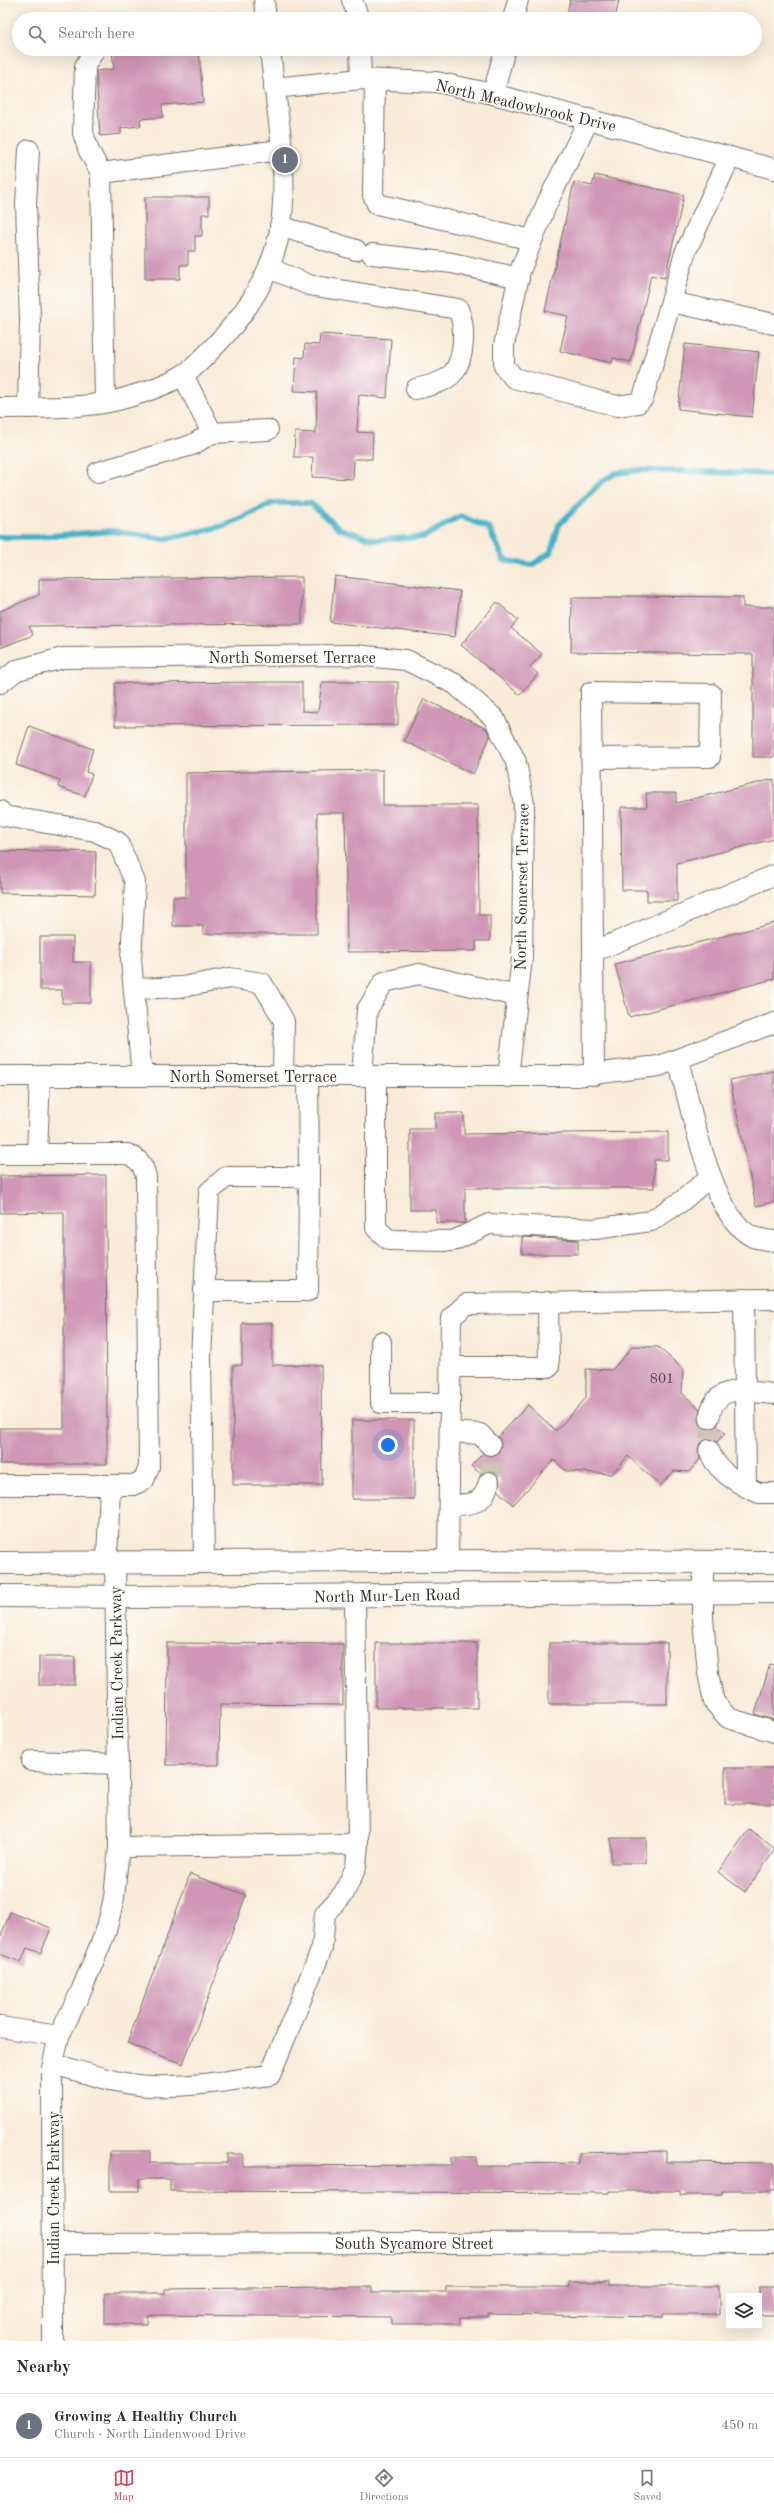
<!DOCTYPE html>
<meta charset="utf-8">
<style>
body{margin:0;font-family:"Old Standard TT",serif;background:#f2f2f3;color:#2b2b33}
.controls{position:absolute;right:12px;bottom:12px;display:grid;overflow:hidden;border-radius:0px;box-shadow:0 4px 16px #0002}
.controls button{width:36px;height:36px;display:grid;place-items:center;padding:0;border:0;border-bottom:1px solid #e1e1e2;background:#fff;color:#2b2b33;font:20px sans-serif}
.you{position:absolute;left:388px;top:1445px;width:14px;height:14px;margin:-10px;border:3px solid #fff;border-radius:50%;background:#1a73e8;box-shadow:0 0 0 6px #1a73e833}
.badge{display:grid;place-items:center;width:26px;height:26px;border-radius:50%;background:#d1495b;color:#fff;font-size:13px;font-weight:700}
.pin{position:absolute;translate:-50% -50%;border:2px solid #fff;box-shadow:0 1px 4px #0006}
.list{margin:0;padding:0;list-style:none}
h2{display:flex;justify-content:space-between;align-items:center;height:52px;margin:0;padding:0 16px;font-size:17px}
h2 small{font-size:13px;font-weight:400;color:#7c7c81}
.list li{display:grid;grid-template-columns:26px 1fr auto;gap:12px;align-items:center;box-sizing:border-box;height:64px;padding:0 16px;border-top:1px solid #e1e1e2}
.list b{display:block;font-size:15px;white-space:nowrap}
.list p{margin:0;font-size:13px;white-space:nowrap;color:#7c7c81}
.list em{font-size:13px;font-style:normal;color:#7c7c81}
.icon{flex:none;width:22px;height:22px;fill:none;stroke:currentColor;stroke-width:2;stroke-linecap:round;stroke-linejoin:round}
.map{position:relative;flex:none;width:774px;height:2341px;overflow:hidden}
.search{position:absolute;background:#fff;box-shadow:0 4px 16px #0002;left:12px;right:12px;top:12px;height:44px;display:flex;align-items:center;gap:10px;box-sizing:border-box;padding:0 14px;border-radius:22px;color:#7c7c81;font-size:15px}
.sheet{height:116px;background:#fff}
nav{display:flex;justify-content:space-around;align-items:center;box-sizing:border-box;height:56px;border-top:1px solid #e1e1e2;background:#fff;font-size:11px;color:#7c7c81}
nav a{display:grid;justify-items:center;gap:2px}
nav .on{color:#d1495b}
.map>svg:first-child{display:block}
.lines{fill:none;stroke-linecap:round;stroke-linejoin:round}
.stream{stroke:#49b2c7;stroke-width:6}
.building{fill:#cf96b5}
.minor-tunnel{stroke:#cfc5b5;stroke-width:20;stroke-dasharray:20 10;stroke-linecap:butt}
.minor-casing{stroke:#736e68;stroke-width:22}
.major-casing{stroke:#736e68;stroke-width:24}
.minor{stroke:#fff;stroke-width:20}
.major{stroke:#fff;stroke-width:22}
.labels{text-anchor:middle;stroke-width:3;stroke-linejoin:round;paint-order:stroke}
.number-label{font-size:14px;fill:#54464e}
.street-label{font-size:16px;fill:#2b2b2b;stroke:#fdfcf7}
</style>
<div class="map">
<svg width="774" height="2341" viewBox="0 0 774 2341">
<rect width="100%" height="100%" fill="#fdfcf7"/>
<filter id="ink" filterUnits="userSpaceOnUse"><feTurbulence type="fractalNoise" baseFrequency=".025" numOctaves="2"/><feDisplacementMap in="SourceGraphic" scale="8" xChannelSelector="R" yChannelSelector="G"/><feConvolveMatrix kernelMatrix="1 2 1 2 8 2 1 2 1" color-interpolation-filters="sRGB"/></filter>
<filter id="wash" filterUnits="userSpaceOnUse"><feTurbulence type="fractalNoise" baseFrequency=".012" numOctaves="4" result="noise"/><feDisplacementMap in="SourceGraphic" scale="16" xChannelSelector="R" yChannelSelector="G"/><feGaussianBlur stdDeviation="0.9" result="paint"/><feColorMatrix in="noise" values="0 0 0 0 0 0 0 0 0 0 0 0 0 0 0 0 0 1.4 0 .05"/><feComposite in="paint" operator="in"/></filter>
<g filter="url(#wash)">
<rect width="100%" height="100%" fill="#f8ebd8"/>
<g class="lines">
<polyline class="stream" points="0,537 36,537 113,531 165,539 224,526 273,503 310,503 340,529 375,540 424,537 460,516 489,528 504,560 532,565 551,552 559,525 601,482 616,473 639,470 774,474"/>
</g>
<g id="blocks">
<g class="building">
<polygon points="570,0 619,0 615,19 566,19"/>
<polygon points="112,49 199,49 203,102 162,105 163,117 140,119 141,126 121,128 121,134 100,136 96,71 114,69"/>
<polygon points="595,175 684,195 665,278 651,275 631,362 613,358 612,363 560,351 568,316 545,311 574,182 592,186"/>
<polygon points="145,197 209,197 209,214 202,214 202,236 195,236 195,251 188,251 188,265 180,265 180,279 145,279"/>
<polygon points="320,334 391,339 387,398 359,395 357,432 373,433 372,459 354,459 353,479 312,477 313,457 294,457 295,432 316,433 317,392 294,391 296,357 304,358 305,344 319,345"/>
<polygon points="685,344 759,352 752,417 678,409"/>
<polygon points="335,576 460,591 455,637 330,622"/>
<polygon points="302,577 302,624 29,626 33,635 0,648 0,611 39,595 39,579"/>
<polygon points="622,596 743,597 743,607 774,607 774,757 753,757 753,654 571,652 572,598 622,598"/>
<polygon points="497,602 518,620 511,628 542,654 530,667 538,674 520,695 461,645"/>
<polygon points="302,682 302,711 318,712 322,682 398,682 398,725 115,726 115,683"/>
<polygon points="424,699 487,729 490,737 473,774 404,741"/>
<polygon points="29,726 93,749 86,772 92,774 85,796 58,787 60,780 16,765"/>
<polygon points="383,770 383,805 478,805 479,915 490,915 490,941 476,941 476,951 347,952 345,813 317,813 317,934 203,934 203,926 173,926 173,897 186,897 186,773"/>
<polygon points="774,779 774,839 677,863 677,901 647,901 647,890 622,890 621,807 647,807 646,793 676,793 676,803"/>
<polygon points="43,850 96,852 95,895 0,893 0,851 43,852"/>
<polygon points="774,923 774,979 629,1017 615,964"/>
<polygon points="40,937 73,937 73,962 91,962 91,1003 62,1003 62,990 40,990"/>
<polygon points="774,1071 774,1202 756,1206 730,1080"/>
<polygon points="435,1113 464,1113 464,1134 668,1132 668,1160 654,1160 654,1188 465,1188 465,1223 436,1223 436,1210 410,1210 410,1129 435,1129"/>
<polygon points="106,1175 107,1464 0,1464 0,1428 64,1428 64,1212 0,1213 0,1176"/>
<polygon points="522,1237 578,1240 578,1254 522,1254"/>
<polygon points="242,1323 272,1323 272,1365 321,1365 322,1485 233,1485 233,1365 242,1365"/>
<polygon points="633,1346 658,1347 683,1369 682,1393 700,1409 698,1420 700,1426 711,1429 717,1426 725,1433 717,1442 710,1439 700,1443 698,1449 700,1459 689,1472 674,1471 660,1486 628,1456 612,1474 566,1471 554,1460 513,1505 498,1491 500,1480 497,1474 487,1471 481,1474 471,1466 483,1453 492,1456 498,1453 501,1443 498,1437 528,1405 556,1431 586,1398 586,1369 612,1370"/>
<rect x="352" y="1420" width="62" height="79"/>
<polygon points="167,1643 343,1644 343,1705 220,1704 219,1765 166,1765"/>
<rect x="376" y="1643" width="101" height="65"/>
<rect x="549" y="1643" width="118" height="61"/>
<rect x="39" y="1657" width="36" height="28"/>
<polygon points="770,1664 774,1665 774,1720 755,1714"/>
<rect x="725" y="1768" width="49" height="36"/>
<polygon points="749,1829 774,1848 774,1851 745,1892 718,1872"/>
<rect x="611" y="1838" width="35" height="25"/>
<polygon points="190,1874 246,1895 183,2064 127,2043"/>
<polygon points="10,1912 51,1928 41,1953 27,1948 21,1962 0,1954 0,1939"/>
<polygon points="110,2151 150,2151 150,2163 227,2163 227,2154 243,2154 243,2166 451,2165 451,2157 476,2157 476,2166 509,2166 509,2164 579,2163 579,2153 666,2151 666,2162 774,2163 774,2191 722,2191 722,2195 680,2195 680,2191 609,2191 609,2193 170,2191 170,2179 139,2179 139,2191 110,2191"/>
<polygon points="569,2282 609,2282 609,2286 719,2286 719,2314 663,2314 663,2317 488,2314 488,2317 460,2317 460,2324 391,2324 391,2317 147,2315 147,2324 105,2324 105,2293 165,2293 165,2289 331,2287 372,2287 372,2292 446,2292 446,2287 569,2287"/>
<rect x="759" y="2287" width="15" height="28"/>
</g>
</g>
</g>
<g filter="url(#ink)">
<use href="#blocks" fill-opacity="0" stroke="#736e68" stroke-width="1"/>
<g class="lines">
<g class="minor-tunnel">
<polyline points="709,1418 709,1450"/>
<polyline points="489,1482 492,1454 490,1445"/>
</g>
<defs>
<g id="minor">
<polyline points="264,0 266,19"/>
<polyline points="352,0 359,19"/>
<polyline points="513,19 518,0"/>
<polyline points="95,49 85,66 83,133 89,151 101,173 105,402"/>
<polyline points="360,49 361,79"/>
<polyline points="375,80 373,195 377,204 532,240"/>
<polyline points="274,88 361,79 436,82 493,94 774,169"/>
<polyline points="493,94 505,49"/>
<polyline points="589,119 547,203 520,271 504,345 504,366 514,378 617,406 638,403 643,398 685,253 730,157"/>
<polyline points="101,173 281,150"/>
<polyline points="280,226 356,250"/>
<polyline points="372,254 452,263 519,278"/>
<path d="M269 268 309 285 458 309C466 326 465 358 453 373 445 383 427 386 416 389"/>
<polyline points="671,302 774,324"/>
<path d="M0 408C44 407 90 410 132 396 148 391 168 384 183 375 194 369 203 358 212 349 252 308 281 261 283 203 286 152 275 100 270 49"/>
<polyline points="28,408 30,321 26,204 29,150"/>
<polyline points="212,433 268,430"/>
<polyline points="98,472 192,445 212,433 183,375"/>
<polyline points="0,683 17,670 63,658 355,655 406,660 455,684 494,718 516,762 524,804 522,958 508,1077"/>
<polyline points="591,758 710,757 711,694 591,692 594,1075"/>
<polyline points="0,811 4,816 95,831 118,842 135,882 131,960 142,1076"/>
<polyline points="593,952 774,875"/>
<polyline points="134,989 182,987 230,978 262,983 284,1021 283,1075"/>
<path d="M678 1060C690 1103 711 1218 753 1237 759 1239 768 1240 774 1241"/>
<polyline points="362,1075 367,1010 384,982 419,974 517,996"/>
<polyline points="0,1076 576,1076 659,1066 774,1023"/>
<polyline points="376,1076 376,1228 389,1240 453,1241 489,1224 595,1229 651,1221 682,1201 711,1176"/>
<path d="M0 1154H127C139 1159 143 1164 146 1177L149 1467 144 1480 133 1485H0"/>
<polyline points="37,1154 40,1076"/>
<polyline points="204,1291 308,1291 309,1177"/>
<polyline points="744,1299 746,1487 759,1493 774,1493"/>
<polyline points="381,1342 381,1403 450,1403"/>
<polyline points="451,1367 549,1367 548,1302"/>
<path d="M709 1418C716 1381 744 1392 774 1394"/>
<polyline points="450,1432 480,1434 490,1445"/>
<path d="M709 1450C715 1468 730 1478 746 1487"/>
<path d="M450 1505C471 1504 483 1506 489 1482"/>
<polyline points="107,1561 110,1485"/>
<polyline points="204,1561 201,1359 209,1192 226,1177 309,1177 308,1075"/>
<polyline points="448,1561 451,1318 466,1304 774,1299"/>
<polyline points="703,1562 703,1619 708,1673 714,1702 728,1718 774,1732"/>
<polyline points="32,1761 118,1764"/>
<polyline points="119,1847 358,1844"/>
<polyline points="0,2027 59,2036"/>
<path d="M53 2064C84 2072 118 2085 151 2086 191 2088 231 2080 270 2075L322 1948 325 1914 344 1893 356 1867 358 1844 355 1595"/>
<polyline points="53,2244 774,2242"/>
<polyline points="53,2341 52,2068 59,2036 82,1989 106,1931 114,1898 119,1847 115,1561"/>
</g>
<g id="major">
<polyline points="0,1563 383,1561 774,1562"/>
<polyline points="0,1596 144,1597 774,1592"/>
</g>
</defs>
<use href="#minor" class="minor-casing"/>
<use href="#major" class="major-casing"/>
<use href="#minor" class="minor"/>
<use href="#major" class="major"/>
</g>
</g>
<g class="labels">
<g class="number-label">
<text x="662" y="1383">801</text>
</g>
<g class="street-label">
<text transform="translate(526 105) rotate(13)" y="6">North Meadowbrook Drive</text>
<text x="292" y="663">North Somerset Terrace</text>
<text transform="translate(521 887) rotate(-89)" y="6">North Somerset Terrace</text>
<text x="253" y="1082">North Somerset Terrace</text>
<text transform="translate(387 1595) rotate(-1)" y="6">North Mur-Len Road</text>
<text transform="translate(116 1663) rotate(-91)" y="6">Indian Creek Parkway</text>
<text transform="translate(53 2188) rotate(-90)" y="6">Indian Creek Parkway</text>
<text x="414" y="2249">South Sycamore Street</text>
</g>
</g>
</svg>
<div class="controls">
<button><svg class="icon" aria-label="layers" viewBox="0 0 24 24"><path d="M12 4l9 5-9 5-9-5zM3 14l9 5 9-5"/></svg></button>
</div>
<div class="you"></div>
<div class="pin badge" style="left:285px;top:160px;background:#6b7280">1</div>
<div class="search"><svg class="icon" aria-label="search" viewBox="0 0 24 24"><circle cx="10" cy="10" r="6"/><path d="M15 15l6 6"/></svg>Search here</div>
</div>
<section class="sheet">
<h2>Nearby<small></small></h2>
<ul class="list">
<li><span class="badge" style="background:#6b7280">1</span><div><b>Growing A Healthy Church</b><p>Church · North Lindenwood Drive</p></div><em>450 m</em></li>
</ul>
</section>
<nav>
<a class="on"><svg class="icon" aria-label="map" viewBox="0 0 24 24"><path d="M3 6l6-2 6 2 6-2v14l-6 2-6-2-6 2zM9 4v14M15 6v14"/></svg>Map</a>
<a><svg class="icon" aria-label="directions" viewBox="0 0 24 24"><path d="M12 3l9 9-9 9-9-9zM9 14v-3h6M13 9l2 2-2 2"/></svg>Directions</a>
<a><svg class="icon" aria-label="saved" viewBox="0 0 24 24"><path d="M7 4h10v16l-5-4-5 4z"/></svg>Saved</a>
</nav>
